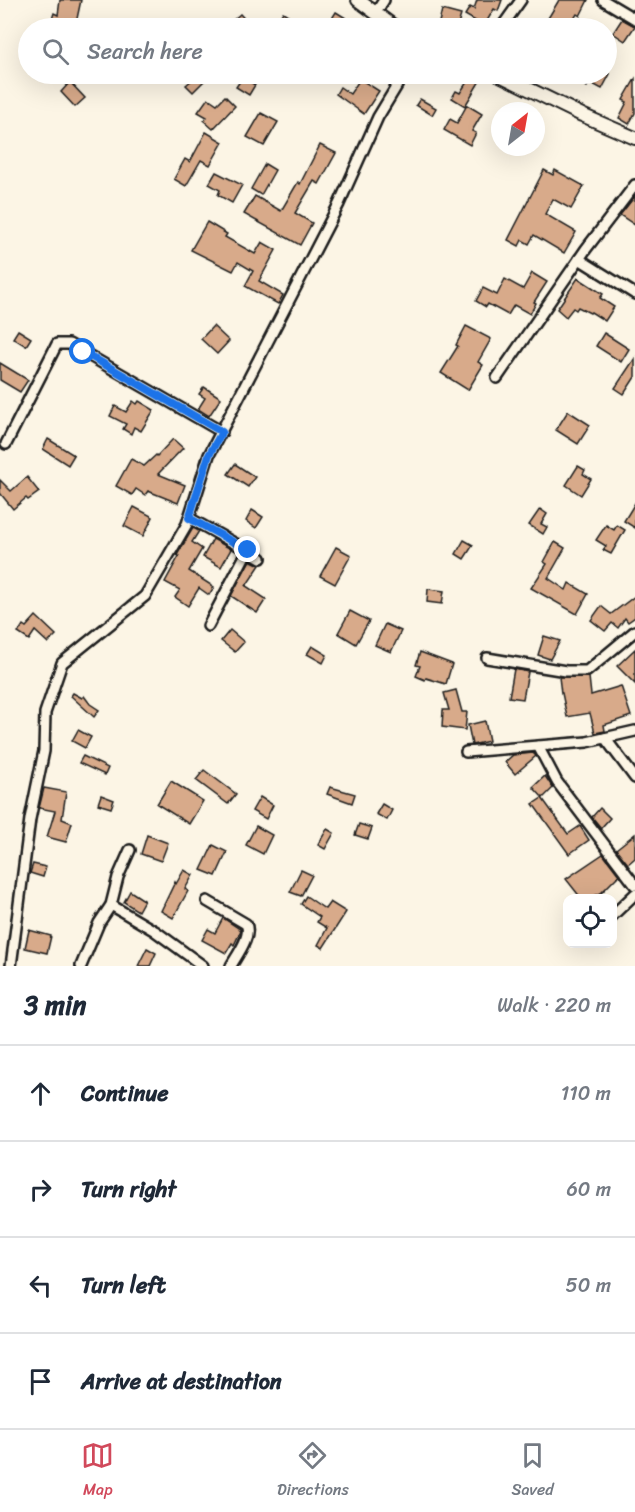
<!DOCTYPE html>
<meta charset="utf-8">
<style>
body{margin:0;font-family:Sriracha,sans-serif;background:#f2f2f3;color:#1f2937}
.controls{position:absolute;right:18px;bottom:18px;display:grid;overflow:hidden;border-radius:12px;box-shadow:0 6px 24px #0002}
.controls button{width:54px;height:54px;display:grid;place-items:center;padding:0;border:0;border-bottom:2px solid #e0e1e3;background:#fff;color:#1f2937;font:30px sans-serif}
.compass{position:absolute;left:491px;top:102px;width:54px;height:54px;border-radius:50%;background:#fff;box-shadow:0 6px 24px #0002;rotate:31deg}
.stop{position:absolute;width:18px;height:18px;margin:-14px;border:4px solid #1a73e8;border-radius:50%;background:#fff}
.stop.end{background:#1a73e8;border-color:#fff;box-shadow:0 2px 6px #0008}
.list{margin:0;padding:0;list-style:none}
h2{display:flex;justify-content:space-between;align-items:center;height:78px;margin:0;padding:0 24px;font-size:26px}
h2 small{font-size:20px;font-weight:400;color:#747a83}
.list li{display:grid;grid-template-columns:39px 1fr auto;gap:18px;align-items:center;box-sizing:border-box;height:96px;padding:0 24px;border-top:2px solid #e0e1e3}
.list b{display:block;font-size:22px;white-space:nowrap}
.list em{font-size:20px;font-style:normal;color:#747a83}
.icon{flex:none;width:33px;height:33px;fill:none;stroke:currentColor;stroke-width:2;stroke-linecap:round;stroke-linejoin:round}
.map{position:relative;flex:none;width:635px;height:966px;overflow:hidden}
.search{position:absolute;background:#fff;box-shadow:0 6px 24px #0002;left:18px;right:18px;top:18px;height:66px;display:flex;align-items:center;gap:15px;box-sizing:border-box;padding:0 21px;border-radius:33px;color:#747a83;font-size:22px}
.sheet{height:462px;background:#fff}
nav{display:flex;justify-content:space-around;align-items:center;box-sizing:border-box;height:84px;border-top:2px solid #e0e1e3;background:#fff;font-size:16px;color:#747a83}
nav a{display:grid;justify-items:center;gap:3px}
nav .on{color:#d1495b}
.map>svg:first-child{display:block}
.building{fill:#d8aa8a;stroke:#1c1c1c;stroke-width:1.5}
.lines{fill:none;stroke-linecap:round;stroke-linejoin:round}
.minor-casing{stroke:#1c1c1c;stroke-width:14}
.tertiary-casing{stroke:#1c1c1c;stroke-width:16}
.minor{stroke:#fcf5e5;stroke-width:9}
.tertiary{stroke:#fcf5e5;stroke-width:12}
.route{stroke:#1a73e8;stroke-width:8}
</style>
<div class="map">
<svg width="635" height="966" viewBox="0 0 635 966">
<rect width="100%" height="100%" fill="#fcf5e5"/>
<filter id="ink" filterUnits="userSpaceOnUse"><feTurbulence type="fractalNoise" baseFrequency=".0167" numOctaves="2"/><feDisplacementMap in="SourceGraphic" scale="12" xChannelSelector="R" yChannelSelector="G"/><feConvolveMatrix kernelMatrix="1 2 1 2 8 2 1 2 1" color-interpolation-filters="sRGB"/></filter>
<g filter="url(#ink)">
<g class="building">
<polygon points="60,0 81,0 75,28 49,28 54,13 58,15"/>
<polygon points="477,0 502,0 498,11 494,9 484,26 465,15 470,7 474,9"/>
<polygon points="559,0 588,0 580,16 577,14 568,28 545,28 549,21 547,20"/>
<polygon points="442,10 461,15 457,28 438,26"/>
<polygon points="283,12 308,28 272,28"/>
<polygon points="336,12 362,28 326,28"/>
<polygon points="240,14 253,28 224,28"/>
<polygon points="622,19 635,26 625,41 613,33"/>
<polygon points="199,74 205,80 193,92 186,85"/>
<polygon points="245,74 253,77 250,82 255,85 249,95 236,87"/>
<polygon points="472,74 484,74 465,106 452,98 456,91 460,93"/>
<polygon points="563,74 610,74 602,89 589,82 587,87"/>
<polygon points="360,79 379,91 364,114 336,94 340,87 350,94"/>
<polygon points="635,79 635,113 629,124 619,118 627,102 623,100"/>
<polygon points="70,82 85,98 75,107 61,92"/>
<polygon points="225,96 235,106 213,129 204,121 207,117 198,112 208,98 217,104"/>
<polygon points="420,99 436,108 432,115 416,105"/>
<polygon points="467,105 482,114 472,131 476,133 470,145 444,130 450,119 457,123"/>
<polygon points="261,113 278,122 264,146 247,137"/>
<polygon points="206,132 223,142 210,165 201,160 186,186 174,179 185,159 190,162"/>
<polygon points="320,145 336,153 319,184 314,181 295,213 312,223 300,245 244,214 255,196 281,211 298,182 300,184"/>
<polygon points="265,164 275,170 261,195 251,189"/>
<polygon points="544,170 553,175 555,170 584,186 571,209 553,199 545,214 576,232 564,253 534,235 529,244 522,240 519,246 508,240"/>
<polygon points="216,172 242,185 232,203 218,195 220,190 209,184"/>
<polygon points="635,196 635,225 620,215"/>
<polygon points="207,222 227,234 225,237 255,254 262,242 276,250 259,281 283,295 278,304 245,286 253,271 238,262 233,271 191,250"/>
<polygon points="532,273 547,282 534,302 536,303 530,314 514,305 508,315 488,304 486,307 476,301 483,288 497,295 505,279 523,289"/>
<polygon points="578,278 603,294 600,298 614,307 605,321 591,312 590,313 578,307 576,310 573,308 566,317 557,309"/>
<polygon points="213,326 229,341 217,354 201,339"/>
<polygon points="466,326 491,339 478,362 483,365 468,390 441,373 458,346 456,345"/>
<polygon points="18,330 31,338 26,346 13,338"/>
<polygon points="604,333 629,349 621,362 596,346"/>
<polygon points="635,358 635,377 624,394 615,388"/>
<polygon points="0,363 28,380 20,392 0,380"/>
<polygon points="204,387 221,398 209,416 198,409 205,398 199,394"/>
<polygon points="133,401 137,404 139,401 154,410 141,431 134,427 131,434 123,429 126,424 110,416 115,406 126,412"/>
<polygon points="568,411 590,425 578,444 556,430"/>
<polygon points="48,439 74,455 68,465 43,449"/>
<polygon points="173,439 183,448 158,474 185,485 178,503 148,491 145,495 136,489 132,495 116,486 131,459 144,466 156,455 157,456"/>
<polygon points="235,464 255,477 248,487 228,474"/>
<polygon points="578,466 585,470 583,474 591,479 581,495 566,485"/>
<polygon points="27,477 39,492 28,500 26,498 13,509 0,493 0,480 11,491"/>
<polygon points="635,503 635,528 624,521"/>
<polygon points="134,507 153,517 143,536 124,526"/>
<polygon points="540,509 547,514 541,524 547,527 543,534 529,525"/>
<polygon points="252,510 263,517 256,528 246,521"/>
<polygon points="606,525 614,530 617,525 625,530 611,554 603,550 606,546 596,540"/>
<polygon points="193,528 199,531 192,542 202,549 189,571 214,587 209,595 199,588 188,606 175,597 180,590 165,582 179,556 177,555"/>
<polygon points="213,539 231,549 221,567 203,557"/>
<polygon points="464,540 473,545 464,559 456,554"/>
<polygon points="555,542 565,548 548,578 566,590 569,583 588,594 577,614 531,588 547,564 544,562"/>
<polygon points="336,547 351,555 335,584 320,576"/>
<polygon points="250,560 260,565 246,586 266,599 257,613 231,596"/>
<polygon points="428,589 444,591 442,604 427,602"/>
<polygon points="635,596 635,617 628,622 625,618 618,628 612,623 605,631 591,620 601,606 611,614"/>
<polygon points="350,611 369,621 356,644 338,633"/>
<polygon points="36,616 56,635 48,643 35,631 29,640 18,633 23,625 26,627"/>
<polygon points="385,624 401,631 391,652 375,645"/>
<polygon points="230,630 244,642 235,652 221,641"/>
<polygon points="544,636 560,641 550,659 538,655"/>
<polygon points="312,646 327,655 323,663 307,654"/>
<polygon points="635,649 635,684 617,666"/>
<polygon points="420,652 452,664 446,684 426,678 425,680 416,676 420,666 416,665"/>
<polygon points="514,669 528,672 523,699 509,697"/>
<polygon points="559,677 589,677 591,695 621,686 631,716 604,725 605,731 595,733 590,713 567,717 562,693 561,693"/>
<polygon points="456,690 462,712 467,712 465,730 442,727 443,710 449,710 444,693"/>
<polygon points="73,693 82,698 84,696 90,704 99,710 94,717 71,696"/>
<polygon points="485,721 489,741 472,745 468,725"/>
<polygon points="78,730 91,737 85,748 72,741"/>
<polygon points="533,753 536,756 515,774 505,762 513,755"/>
<polygon points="83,756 108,768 105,775 79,763"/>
<polygon points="204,770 236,794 228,804 196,780"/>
<polygon points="545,776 553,788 543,798 533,787"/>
<polygon points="171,781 203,801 189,824 157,804"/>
<polygon points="330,787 355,794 352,803 327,794"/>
<polygon points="44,788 66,792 62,819 72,823 66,842 47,837 55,811 39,808"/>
<polygon points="101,795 114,800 111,808 98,804"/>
<polygon points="260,797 273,805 266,819 252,811"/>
<polygon points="542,798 568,834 580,826 589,840 569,854 533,804"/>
<polygon points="382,804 392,810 387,820 376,814"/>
<polygon points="600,808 610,818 601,828 592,817"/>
<polygon points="359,824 372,828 368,839 355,835"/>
<polygon points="256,826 272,835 263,854 246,845"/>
<polygon points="327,829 334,833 325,849 318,845"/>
<polygon points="635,834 635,858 628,864 616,849"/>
<polygon points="147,835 168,843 161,861 141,854"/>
<polygon points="213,845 227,852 216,876 201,870"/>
<polygon points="603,854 619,875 601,893 590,898 581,898 566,879"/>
<polygon points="33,864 46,867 43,877 30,873"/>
<polygon points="184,870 193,875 185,889 188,891 173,918 161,911 175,882 176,884"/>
<polygon points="301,870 312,875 301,896 290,892"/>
<polygon points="130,891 144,900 138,911 124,902"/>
<polygon points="306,896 325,909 330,902 346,912 323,948 318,945 327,928 317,922 320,917 301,904"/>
<polygon points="223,918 241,930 234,945 232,943 226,953 202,940 208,929 215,933"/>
<polygon points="29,930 51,936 47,953 25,948"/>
<polygon points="147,948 156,953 150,966 138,966"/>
</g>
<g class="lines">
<defs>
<g id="minor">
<polyline points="603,0 635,19"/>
<polyline points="375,14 384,0"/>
<polyline points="501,28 521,0"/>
<polyline points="579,259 635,294"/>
<polyline points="497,378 586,249 635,185"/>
<polyline points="6,444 57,344 69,344 83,352 222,432"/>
<polyline points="189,518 261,558"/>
<polyline points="208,626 248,550"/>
<polyline points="487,658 566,671 587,671 635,631"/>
<polyline points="605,738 635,778"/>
<polyline points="538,746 557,782 635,885"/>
<polyline points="466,752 587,742 635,731"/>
<path d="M207 901 246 924C252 936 237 955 231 966"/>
<polyline points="111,905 155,931 203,966"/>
<polyline points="612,916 635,894"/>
<polyline points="11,966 30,819 44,751 45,713 62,663 145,596 187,524 209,455 339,204 378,117 404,74"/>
<polyline points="81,966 99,923 111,905 118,877 130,850"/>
</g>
<g id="tertiary">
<polyline points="358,0 396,28"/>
<polyline points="498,74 582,115 635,138"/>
</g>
</defs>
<use href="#minor" class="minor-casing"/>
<use href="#tertiary" class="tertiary-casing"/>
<use href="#minor" class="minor"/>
<use href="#tertiary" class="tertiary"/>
</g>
</g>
<g class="lines" filter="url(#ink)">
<polyline class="route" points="83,352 222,432 209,455 189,518 248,550"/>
</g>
</svg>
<div class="controls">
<button><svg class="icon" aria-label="locate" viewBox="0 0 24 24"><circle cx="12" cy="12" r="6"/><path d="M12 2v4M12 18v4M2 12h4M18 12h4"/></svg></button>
</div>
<svg class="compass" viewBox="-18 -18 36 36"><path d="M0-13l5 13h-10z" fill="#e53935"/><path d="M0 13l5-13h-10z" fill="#747a83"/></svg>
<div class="stop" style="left:83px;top:352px"></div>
<div class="stop end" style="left:248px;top:550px"></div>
<div class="search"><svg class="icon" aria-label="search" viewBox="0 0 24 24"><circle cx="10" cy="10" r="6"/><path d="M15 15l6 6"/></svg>Search here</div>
</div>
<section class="sheet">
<h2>3 min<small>Walk · 220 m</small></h2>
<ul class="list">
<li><svg class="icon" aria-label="ahead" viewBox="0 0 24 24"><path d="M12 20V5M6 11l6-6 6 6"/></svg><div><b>Continue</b></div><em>110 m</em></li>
<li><svg class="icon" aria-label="right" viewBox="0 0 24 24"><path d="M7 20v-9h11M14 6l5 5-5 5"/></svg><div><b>Turn right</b></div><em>60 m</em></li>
<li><svg class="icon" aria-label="left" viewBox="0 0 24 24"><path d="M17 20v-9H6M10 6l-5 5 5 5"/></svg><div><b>Turn left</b></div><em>50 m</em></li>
<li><svg class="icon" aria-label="arrive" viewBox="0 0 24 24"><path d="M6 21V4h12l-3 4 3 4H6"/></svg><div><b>Arrive at destination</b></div></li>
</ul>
</section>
<nav>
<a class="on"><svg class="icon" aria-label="map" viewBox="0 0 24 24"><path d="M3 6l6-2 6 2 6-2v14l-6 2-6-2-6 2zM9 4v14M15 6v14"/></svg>Map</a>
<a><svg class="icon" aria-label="directions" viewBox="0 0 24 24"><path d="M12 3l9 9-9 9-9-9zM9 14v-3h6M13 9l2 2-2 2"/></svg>Directions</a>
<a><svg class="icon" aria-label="saved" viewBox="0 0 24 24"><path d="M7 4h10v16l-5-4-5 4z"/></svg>Saved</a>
</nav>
